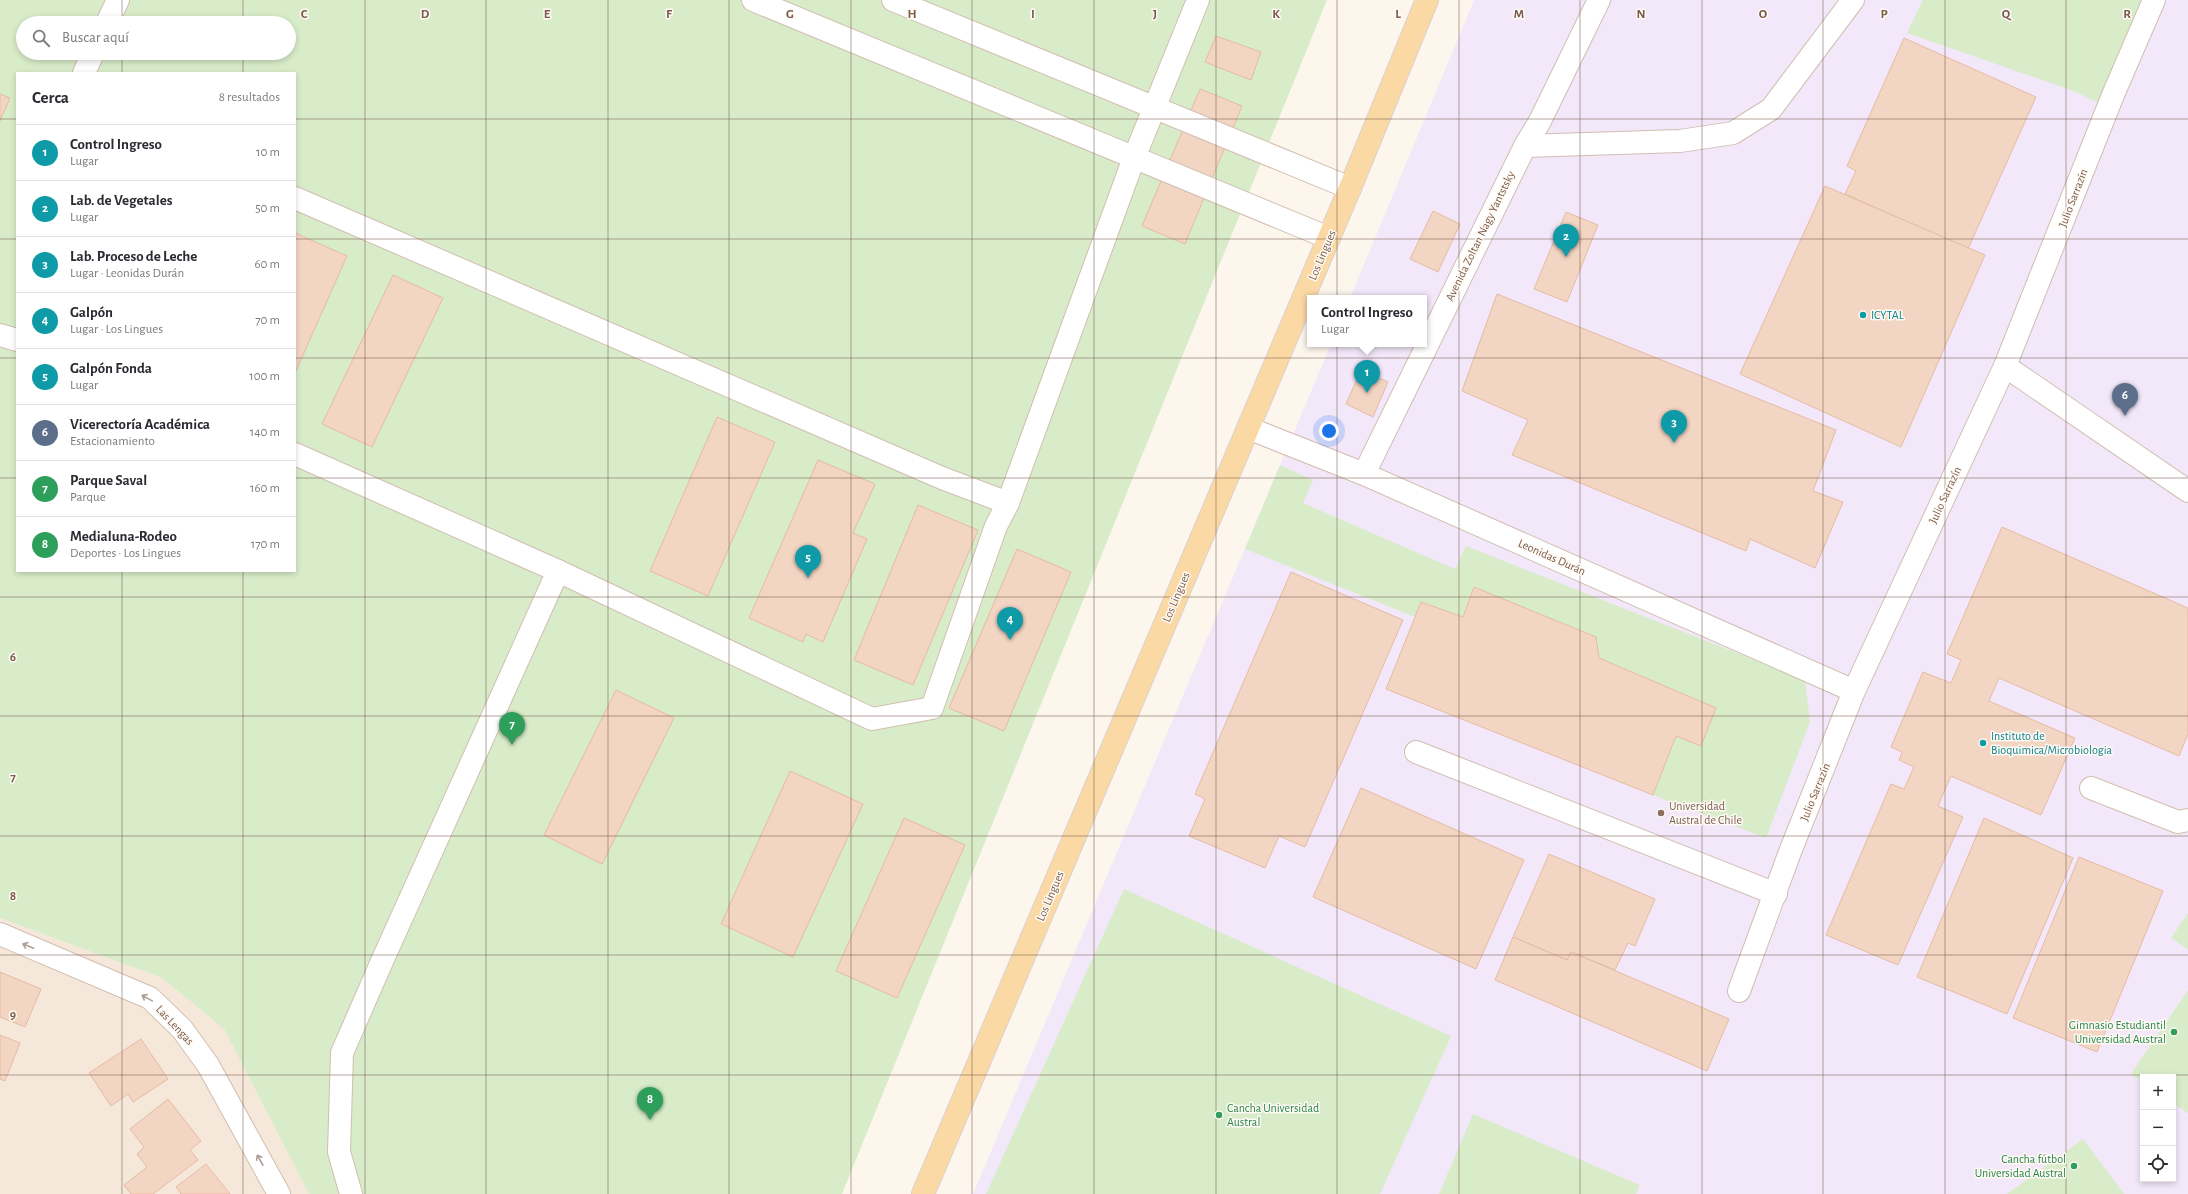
<!DOCTYPE html>
<html lang="es">
<meta charset="utf-8">
<style>
body{margin:0;font-family:"Alegreya Sans",sans-serif;background:#f7f7f7;color:#2b2b33}
.controls{position:absolute;right:12px;bottom:12px;display:grid;overflow:hidden;border-radius:0px;box-shadow:0 2px 6px #0003}
.controls button{width:36px;height:36px;display:grid;place-items:center;padding:0;border:0;border-bottom:1px solid #e1e1e2;background:#fff;color:#2b2b33;font:20px sans-serif}
.you{position:absolute;left:1329px;top:431px;width:14px;height:14px;margin:-10px;border:3px solid #fff;border-radius:50%;background:#1a73e8;box-shadow:0 0 0 6px #1a73e833}
.badge{display:grid;place-items:center;width:26px;height:26px;border-radius:50%;background:#e76f51;color:#fff;font-size:13px;font-weight:700}
.pin{position:absolute;translate:-50% -33px;filter:drop-shadow(0 1px 2px #0008)}
.pin::after{content:'';position:absolute;top:21px;width:14px;height:12px;background:inherit;clip-path:polygon(0 0,100% 0,50% 100%)}
.popup{position:absolute;left:1307px;top:295px;width:120px;height:52px;box-sizing:border-box;display:grid;place-content:center;border-radius:0px;background:#fff;filter:drop-shadow(0 1px 3px #0005);font-size:13px;white-space:nowrap;color:#7c7c81}
.popup b{font-size:15px;color:#2b2b33}
.popup::after{content:'';position:absolute;left:50%;top:100%;margin-left:-8px;border:8px solid transparent;border-top-color:#fff}
.list{margin:0;padding:0;list-style:none}
h2{display:flex;justify-content:space-between;align-items:center;height:52px;margin:0;padding:0 16px;font-size:17px}
h2 small{font-size:13px;font-weight:400;color:#7c7c81}
.list li{display:grid;grid-template-columns:26px 1fr auto;gap:12px;align-items:center;box-sizing:border-box;height:56px;padding:0 16px;border-top:1px solid #e1e1e2}
.list b{display:block;font-size:15px;white-space:nowrap}
.list p{margin:0;font-size:13px;white-space:nowrap;color:#7c7c81}
.list em{font-size:13px;font-style:normal;color:#7c7c81}
.icon{flex:none;width:22px;height:22px;fill:none;stroke:currentColor;stroke-width:2;stroke-linecap:round;stroke-linejoin:round}
.map{position:relative;flex:none;width:2188px;height:1194px;overflow:hidden}
.search{position:absolute;background:#fff;box-shadow:0 2px 6px #0003;left:16px;top:16px;width:280px;height:44px;display:flex;align-items:center;gap:10px;box-sizing:border-box;padding:0 14px;border-radius:22px;color:#7c7c81;font-size:15px}
.panel{position:absolute;background:#fff;box-shadow:0 2px 6px #0003;left:16px;top:72px;width:280px;height:500px;border-radius:0px}
.map>svg:first-child{display:block}
.residential{fill:#f5e8da}
.education{fill:#f3e8fa;fill-rule:evenodd}
.green{fill:#d8ecc9;fill-rule:evenodd}
.building{fill:#f3d5c3;stroke:#e6bba3}
.lines{fill:none;stroke-linecap:round;stroke-linejoin:round}
.minor-casing{stroke:#d1beb0;stroke-width:24}
.major-casing{stroke:#dad1cd;stroke-width:24}
.minor{stroke:#fff;stroke-width:22}
.major{stroke:#fbd9a5;stroke-width:22}
.oneway{stroke:#af9d94}
.grid{fill:none;stroke:#7a5c4d;stroke-width:1;stroke-opacity:0.55}
.culture-dot{fill:#0f9aa8;stroke:#fffaf3;stroke-width:1.5}
.education-dot{fill:#8d6e63;stroke:#fffaf3;stroke-width:1.5}
.leisure-dot{fill:#2e9e5b;stroke:#fffaf3;stroke-width:1.5}
.labels{text-anchor:middle;stroke-width:3;stroke-linejoin:round;paint-order:stroke}
.street-label{font-size:12px;fill:#7a5c4d;stroke:#fffaf3}
.culture-label{font-size:12px;fill:#0d838f;stroke:#fffaf3;text-anchor:start}
.education-label{font-size:12px;fill:#785e54;stroke:#fffaf3;text-anchor:start}
.leisure-label{font-size:12px;fill:#27864d;stroke:#fffaf3;text-anchor:end}
.grid-label{font-size:13px;text-anchor:middle;font-weight:bold;fill:#7a5c4d;stroke:#fffaf3;stroke-width:3;stroke-linejoin:round;paint-order:stroke}
</style>
<div class="map">
<svg width="2188" height="1194" viewBox="0 0 2188 1194">
<rect width="100%" height="100%" fill="#fdf6ec"/>
<polygon class="residential" points="0,918 162,978 224,1029 309,1194 0,1194"/>
<path class="education" d="M1474 0H2188V1194H973L1331 344H1424V298H1350ZM2143 1077H2173V1179H2143Z"/>
<g class="green">
<path d="M0 0H1327L842 1194H309L224 1029 162 978 0 918ZM23 23H289V53H23ZM17 73H295V571H17Z"/>
<polygon points="1923,0 2144,0 2097,102 2071,90 1907,33"/>
<polygon points="1280,465 1313,480 1303,503 1455,569 1466,546 1805,680 1810,722 1766,838 1653,795 1676,736 1701,745 1716,708 1599,658 1596,637 1475,588 1463,617 1421,602 1415,617 1245,549"/>
<polygon points="1124,889 1451,1036 1380,1194 986,1194"/>
<polygon points="2188,913 2188,950 2171,938"/>
<polygon points="2188,990 2188,1113 2173,1103 2173,1077 2143,1077 2143,1082 2131,1074"/>
<polygon points="1473,1114 1640,1185 1636,1194 1439,1194"/>
<polygon points="2083,1139 2124,1194 2007,1194"/>
</g>
<g class="building">
<polygon points="1216,36 1261,52 1251,80 1205,62"/>
<polygon points="1904,38 2036,97 1968,249 1845,194 1856,171 1847,166"/>
<polygon points="1200,89 1242,106 1185,244 1142,226"/>
<polygon points="0,94 10,98 0,121"/>
<polygon points="1825,186 1985,255 1901,447 1740,374"/>
<polygon points="1433,211 1460,224 1438,272 1410,259"/>
<polygon points="1566,212 1598,225 1567,302 1534,289"/>
<polygon points="295,233 347,256 295,373"/>
<polygon points="393,275 443,298 372,447 322,424"/>
<polygon points="1497,294 1836,430 1813,491 1843,502 1815,568 1750,539 1746,551 1512,455 1528,420 1462,391"/>
<polygon points="1361,370 1388,382 1373,417 1346,404"/>
<polygon points="717,417 775,442 708,596 650,571"/>
<polygon points="818,460 875,484 853,533 867,539 823,642 806,634 803,642 749,618"/>
<polygon points="918,505 978,530 913,685 854,660"/>
<polygon points="2002,527 2188,608 2188,734 2179,756 1999,678 1989,701 2075,738 2041,815 1951,776 1938,806 1963,817 1898,965 1826,935 1891,784 1904,789 1914,767 1899,760 1902,752 1891,747 1923,672 1951,683 1961,660 1947,654"/>
<polygon points="1017,549 1071,572 1004,731 949,708"/>
<polygon points="1291,572 1403,620 1305,847 1279,836 1265,868 1189,836 1205,799 1195,794"/>
<polygon points="1474,587 1596,637 1599,658 1716,708 1701,746 1676,736 1653,795 1386,689 1421,602 1463,617"/>
<polygon points="616,690 674,718 602,864 544,835"/>
<polygon points="790,771 863,804 793,957 721,924"/>
<polygon points="1361,788 1524,860 1476,969 1313,897"/>
<polygon points="904,818 965,845 897,998 836,971"/>
<polygon points="1984,818 2073,858 2007,1014 1917,977"/>
<polygon points="1549,854 1655,899 1635,946 1628,943 1615,970 1571,952 1567,960 1513,937"/>
<polygon points="2079,857 2163,891 2097,1052 2013,1018"/>
<polygon points="1513,937 1567,960 1571,952 1729,1019 1707,1071 1495,980"/>
<polygon points="0,972 41,989 25,1027 0,1017"/>
<polygon points="0,1035 20,1043 5,1081 0,1079"/>
<polygon points="141,1039 168,1079 133,1102 128,1094 111,1106 89,1073"/>
<polygon points="168,1099 201,1141 190,1150 198,1160 153,1194 131,1194 124,1185 147,1167 137,1154 144,1147 130,1129"/>
<polygon points="206,1164 230,1194 181,1194 176,1187"/>
</g>
<g class="lines">
<defs>
<g id="minor">
<polyline points="753,0 1329,238"/>
<polyline points="893,0 1350,188"/>
<polyline points="107,23 118,0"/>
<polyline points="84,73 93,53"/>
<polyline points="1525,146 1680,141 1733,133 1771,109 1853,0"/>
<polyline points="295,198 942,478 1008,503 1134,158 1198,0"/>
<polyline points="0,335 17,340"/>
<polyline points="2005,366 2188,491"/>
<polyline points="1248,428 1364,474 1854,691"/>
<polyline points="295,454 558,571 872,719 932,708 996,526 1008,503"/>
<polyline points="1364,474 1525,146 1540,121 1599,0"/>
<polyline points="1416,752 1776,894"/>
<polyline points="2091,788 2178,822 2188,820"/>
<polyline points="0,934 150,998 182,1029 208,1065 279,1194"/>
<polyline points="1739,991 1790,852 1854,691 2005,366 2113,95 2154,0"/>
<polyline points="351,1194 339,1152 342,1053 383,959 558,571"/>
</g>
<polyline id="major" points="923,1194 1350,188 1427,0"/>
</defs>
<use href="#minor" class="minor-casing"/>
<use href="#major" class="major-casing"/>
<use href="#minor" class="minor"/>
<use href="#major" class="major"/>
</g>
<defs><path id="oneway-shaft" d="M-6 0H5M1.5-3L5.5 0L1.5 3" fill="none" stroke-width="1.6" stroke-linecap="round" stroke-linejoin="round"/></defs>
<g class="oneway">
<use href="#oneway-shaft" transform="translate(28 946) rotate(-157)"/>
<use href="#oneway-shaft" transform="translate(147 998) rotate(-151)"/>
<use href="#oneway-shaft" transform="translate(260 1160) rotate(-119)"/>
</g>
<path class="grid" d="M122 0V23M243 0V23M365 0V1194M486 0V1194M608 0V1194M729 0V1194M851 0V1194M972 0V1194M1094 0V1194M1216 0V1194M1337 0V1194M1459 0V1194M1580 0V1194M1702 0V1194M1823 0V1194M1945 0V1194M2066 0V1194M122 53V73M243 53V73M0 119H17M295 119H2188M0 239H17M295 239H2188M0 358H17M295 358H2188M0 478H17M295 478H2188M122 571V1194M243 571V1194M0 597H2188M0 716H2188M0 836H2188M0 955H2188M0 1075H2188"/>
<g class="culture-dot">
<circle cx="1863" cy="315" r="4"/>
<circle cx="1983" cy="743" r="4"/>
</g>
<circle class="education-dot" cx="1661" cy="813" r="4"/>
<g class="leisure-dot">
<circle cx="2174" cy="1032" r="4"/>
<circle cx="1219" cy="1115" r="4"/>
<circle cx="2074" cy="1166" r="4"/>
</g>
<g class="labels">
<g class="street-label">
<text transform="translate(2073 198) rotate(-69)" y="4">Julio Sarrazín</text>
<text transform="translate(1480 236) rotate(-64)" y="4">Avenida Zoltan Nagy Yantstsky</text>
<text transform="translate(1322 255) rotate(-67)" y="4">Los Lingues</text>
<text transform="translate(1945 495) rotate(-65)" y="4">Julio Sarrazín</text>
<text transform="translate(1552 557) rotate(24)" y="4">Leonidas Durán</text>
<text transform="translate(1176 597) rotate(-67)" y="4">Los Lingues</text>
<text transform="translate(1815 792) rotate(-68)" y="4">Julio Sarrazín</text>
<text transform="translate(1050 896) rotate(-67)" y="4">Los Lingues</text>
<text transform="translate(175 1025) rotate(47)" y="4">Las Lengas</text>
</g>
<g class="culture-label">
<text x="1871" y="319">ICYTAL</text>
<text x="1991" y="740">Instituto de<tspan x="1991" dy="14">Bioquimica/Microbiologia</tspan></text>
</g>
<g class="education-label">
<text x="1669" y="810">Universidad<tspan x="1669" dy="14">Austral de Chile</tspan></text>
</g>
<g class="leisure-label">
<text x="2166" y="1029">Gimnasio Estudiantil<tspan x="2166" dy="14">Universidad Austral</tspan></text>
<text x="1227" y="1112" text-anchor="start">Cancha Universidad<tspan x="1227" dy="14">Austral</tspan></text>
<text x="2066" y="1163">Cancha fútbol<tspan x="2066" dy="14">Universidad Austral</tspan></text>
</g>
</g>
<g class="grid-label">
<text x="304" y="18">C</text>
<text x="425" y="18">D</text>
<text x="547" y="18">E</text>
<text x="669" y="18">F</text>
<text x="790" y="18">G</text>
<text x="912" y="18">H</text>
<text x="1033" y="18">I</text>
<text x="1155" y="18">J</text>
<text x="1276" y="18">K</text>
<text x="1398" y="18">L</text>
<text x="1519" y="18">M</text>
<text x="1641" y="18">N</text>
<text x="1763" y="18">O</text>
<text x="1884" y="18">P</text>
<text x="2006" y="18">Q</text>
<text x="2127" y="18">R</text>
<text x="13" y="661">6</text>
<text x="13" y="781">7</text>
<text x="13" y="900">8</text>
<text x="13" y="1019">9</text>
</g>
</svg>
<div class="controls">
<button>+</button>
<button>−</button>
<button><svg class="icon" aria-label="locate" viewBox="0 0 24 24"><circle cx="12" cy="12" r="6"/><path d="M12 2v4M12 18v4M2 12h4M18 12h4"/></svg></button>
</div>
<div class="you"></div>
<div class="pin badge" style="left:1367px;top:393px;background:#0f9aa8">1</div>
<div class="popup"><b>Control Ingreso</b>Lugar</div>
<div class="pin badge" style="left:1566px;top:257px;background:#0f9aa8">2</div>
<div class="pin badge" style="left:1674px;top:443px;background:#0f9aa8">3</div>
<div class="pin badge" style="left:1010px;top:640px;background:#0f9aa8">4</div>
<div class="pin badge" style="left:808px;top:578px;background:#0f9aa8">5</div>
<div class="pin badge" style="left:2125px;top:416px;background:#5c6f8a">6</div>
<div class="pin badge" style="left:512px;top:745px;background:#2e9e5b">7</div>
<div class="pin badge" style="left:650px;top:1120px;background:#2e9e5b">8</div>
<div class="search"><svg class="icon" aria-label="search" viewBox="0 0 24 24"><circle cx="10" cy="10" r="6"/><path d="M15 15l6 6"/></svg>Buscar aquí</div>
<section class="panel">
<h2>Cerca<small>8 resultados</small></h2>
<ul class="list">
<li><span class="badge" style="background:#0f9aa8">1</span><div><b>Control Ingreso</b><p>Lugar</p></div><em>10 m</em></li>
<li><span class="badge" style="background:#0f9aa8">2</span><div><b>Lab. de Vegetales</b><p>Lugar</p></div><em>50 m</em></li>
<li><span class="badge" style="background:#0f9aa8">3</span><div><b>Lab. Proceso de Leche</b><p>Lugar · Leonidas Durán</p></div><em>60 m</em></li>
<li><span class="badge" style="background:#0f9aa8">4</span><div><b>Galpón</b><p>Lugar · Los Lingues</p></div><em>70 m</em></li>
<li><span class="badge" style="background:#0f9aa8">5</span><div><b>Galpón Fonda</b><p>Lugar</p></div><em>100 m</em></li>
<li><span class="badge" style="background:#5c6f8a">6</span><div><b>Vicerectoría Académica</b><p>Estacionamiento</p></div><em>140 m</em></li>
<li><span class="badge" style="background:#2e9e5b">7</span><div><b>Parque Saval</b><p>Parque</p></div><em>160 m</em></li>
<li><span class="badge" style="background:#2e9e5b">8</span><div><b>Medialuna-Rodeo</b><p>Deportes · Los Lingues</p></div><em>170 m</em></li>
</ul>
</section>
</div>
